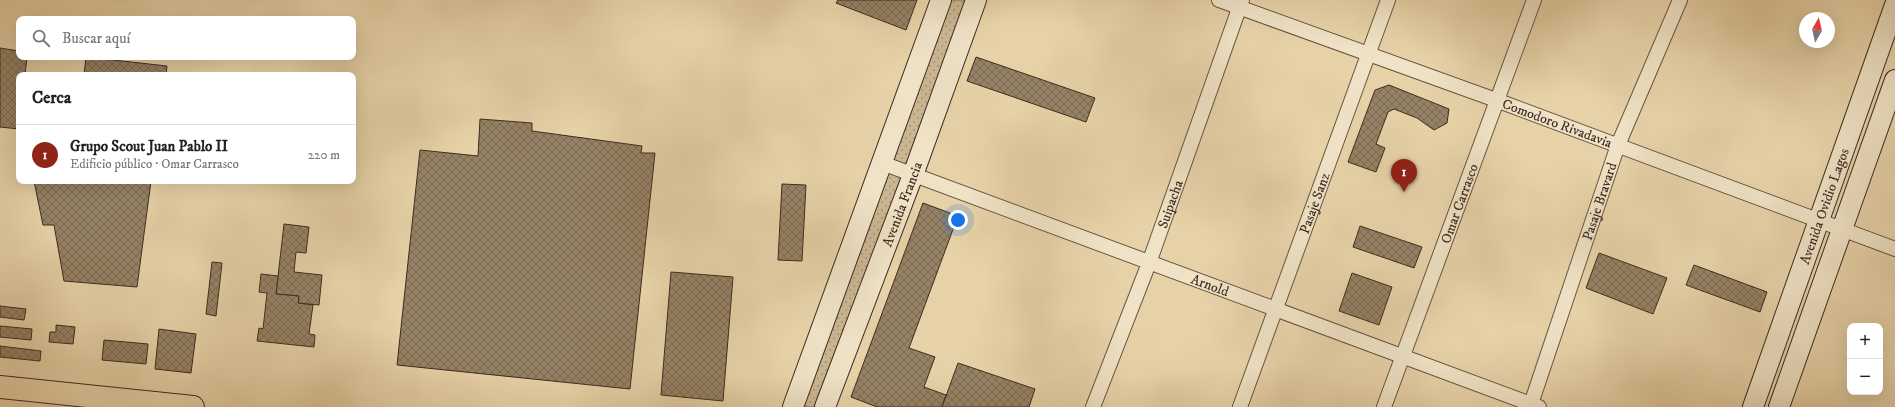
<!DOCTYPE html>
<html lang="es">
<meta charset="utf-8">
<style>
body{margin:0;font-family:"IM FELL DW Pica",serif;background:#f6f6f6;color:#222}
.controls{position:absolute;right:12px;bottom:12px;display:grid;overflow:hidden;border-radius:8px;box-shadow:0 4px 16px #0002}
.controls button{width:36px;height:36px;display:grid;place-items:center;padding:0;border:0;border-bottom:1px solid #e0e0e0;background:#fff;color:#222;font:20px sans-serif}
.compass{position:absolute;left:1799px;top:12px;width:36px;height:36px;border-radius:50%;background:#fff;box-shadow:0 4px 16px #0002;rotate:8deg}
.you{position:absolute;left:958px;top:220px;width:14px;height:14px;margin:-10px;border:3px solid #fff;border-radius:50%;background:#1a73e8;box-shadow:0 0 0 6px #1a73e833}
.badge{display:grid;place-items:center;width:26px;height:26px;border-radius:50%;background:#8f2418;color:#fff;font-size:13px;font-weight:700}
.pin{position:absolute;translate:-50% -33px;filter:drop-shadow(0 1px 2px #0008)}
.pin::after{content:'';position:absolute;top:21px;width:14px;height:12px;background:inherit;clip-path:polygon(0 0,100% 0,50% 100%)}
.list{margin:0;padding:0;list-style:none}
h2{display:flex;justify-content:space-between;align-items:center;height:52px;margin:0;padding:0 16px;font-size:17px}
h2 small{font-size:13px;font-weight:400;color:#767676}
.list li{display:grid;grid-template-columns:26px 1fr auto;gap:12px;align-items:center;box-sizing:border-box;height:60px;padding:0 16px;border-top:1px solid #e0e0e0}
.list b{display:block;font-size:15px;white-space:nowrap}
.list p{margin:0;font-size:13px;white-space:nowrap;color:#767676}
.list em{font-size:13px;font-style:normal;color:#767676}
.icon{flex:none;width:22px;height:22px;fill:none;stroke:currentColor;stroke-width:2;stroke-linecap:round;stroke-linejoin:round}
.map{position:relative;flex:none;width:1895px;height:407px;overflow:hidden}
.search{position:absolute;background:#fff;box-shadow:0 4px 16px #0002;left:16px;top:16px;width:340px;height:44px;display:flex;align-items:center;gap:10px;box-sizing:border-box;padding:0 14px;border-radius:8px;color:#767676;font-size:15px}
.panel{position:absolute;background:#fff;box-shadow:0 4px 16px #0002;left:16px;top:72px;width:340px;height:112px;border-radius:8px}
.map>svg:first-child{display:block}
.grass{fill:url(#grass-dots);stroke:#847158}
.building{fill:url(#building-cross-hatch);stroke:#3d2c1f}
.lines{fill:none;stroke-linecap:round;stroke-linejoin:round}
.street-casing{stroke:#685641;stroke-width:16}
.secondary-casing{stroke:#3d2c1f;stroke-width:22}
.primary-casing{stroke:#3d2c1f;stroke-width:24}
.street{stroke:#efe2c6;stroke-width:14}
.secondary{stroke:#efe2c6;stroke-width:20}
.primary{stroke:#e7d2a8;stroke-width:22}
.labels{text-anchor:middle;stroke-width:3;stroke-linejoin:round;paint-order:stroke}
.street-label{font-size:14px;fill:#3d2c1f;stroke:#efe2c6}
</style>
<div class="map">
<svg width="1895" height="407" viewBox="0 0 1895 407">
<defs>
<pattern id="grass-dots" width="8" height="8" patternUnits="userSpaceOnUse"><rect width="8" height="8" fill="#cab691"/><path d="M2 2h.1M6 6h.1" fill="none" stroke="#a59476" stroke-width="1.8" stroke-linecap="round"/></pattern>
<pattern id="building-cross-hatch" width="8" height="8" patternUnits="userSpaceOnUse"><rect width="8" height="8" fill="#958266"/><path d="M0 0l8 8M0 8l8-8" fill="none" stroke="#7b6b53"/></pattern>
</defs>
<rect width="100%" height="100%" fill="#e7d2a8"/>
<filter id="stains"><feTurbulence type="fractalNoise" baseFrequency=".005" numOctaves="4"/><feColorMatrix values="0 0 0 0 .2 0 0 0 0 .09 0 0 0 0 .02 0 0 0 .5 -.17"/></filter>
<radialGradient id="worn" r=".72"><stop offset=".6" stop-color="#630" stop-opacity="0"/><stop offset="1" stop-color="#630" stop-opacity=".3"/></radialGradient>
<polygon class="grass" points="941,0 976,0 825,407 793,407"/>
<g class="building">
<polygon points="838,0 917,0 906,30 836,3"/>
<polygon points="0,48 19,51 19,57 27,57 25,75 19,75 19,129 0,127"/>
<polygon points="86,57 167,66 166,75 84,75"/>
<polygon points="976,57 1095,98 1086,122 967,81"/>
<polygon points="1389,85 1449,109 1447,123 1434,130 1417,118 1394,109 1388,112 1376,144 1385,148 1376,172 1348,162 1375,90"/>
<polygon points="480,119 532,123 532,131 642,146 641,153 655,153 630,389 397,365 420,150 478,156"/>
<polygon points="34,181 151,181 137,287 64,281 54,225 43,225"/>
<polygon points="782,184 806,185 802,261 778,260"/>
<polygon points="923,203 958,216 909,348 935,357 924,387 946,395 942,407 877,407 851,397"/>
<polygon points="284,224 309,227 306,253 296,252 294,272 322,275 319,305 298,303 299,296 276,294"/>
<polygon points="1360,226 1422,247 1414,268 1353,247"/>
<polygon points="1599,253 1667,278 1653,314 1586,288"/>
<polygon points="212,262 222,263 216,316 206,314"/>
<polygon points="1694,265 1767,292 1760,312 1686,285"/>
<polygon points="671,272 733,277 723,401 661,395"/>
<polygon points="1352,273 1392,287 1379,325 1339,311"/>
<polygon points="261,274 278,276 276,294 299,296 298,303 313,305 309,334 315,335 314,347 257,341 259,328 263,329 267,293 259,292"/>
<polygon points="0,306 26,309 24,320 0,317"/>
<polygon points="56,325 75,327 73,344 49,342 50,332 56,332"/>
<polygon points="0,326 32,329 31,340 0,337"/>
<polygon points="159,329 196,334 191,373 155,369"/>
<polygon points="104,340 148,344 146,364 102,360"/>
<polygon points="0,346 41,351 40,361 0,357"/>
<polygon points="958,363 1035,389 1029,407 942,407"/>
</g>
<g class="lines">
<defs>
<g id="street">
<path id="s1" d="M1219 0 1496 100 1895 249"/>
<path id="s2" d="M882 163 1539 407"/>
<path id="s3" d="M1093 407 1149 263 1242 0"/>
<path id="s4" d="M1240 407 1388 0"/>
<path id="s5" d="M1384 407 1534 0"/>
<path id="s6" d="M1530 407 1618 145 1680 0"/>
</g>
<g id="secondary">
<polyline points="793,407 941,0"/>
<path id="s7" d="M825 407 913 175 976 0"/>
<path id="s8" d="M1753 407 1895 5"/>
<polyline points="1779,407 1895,80"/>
</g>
<polyline id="primary" points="0,387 193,407"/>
</defs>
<use href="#street" class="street-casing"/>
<use href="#secondary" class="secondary-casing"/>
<use href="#primary" class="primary-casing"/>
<use href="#street" class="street"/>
<use href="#secondary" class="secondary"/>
<use href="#primary" class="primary"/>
</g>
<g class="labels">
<g class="street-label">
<text dy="5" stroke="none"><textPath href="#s1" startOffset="360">Comodoro Rivadavia</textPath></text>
<text dy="5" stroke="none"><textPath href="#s6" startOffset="217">Pasaje Bravard</textPath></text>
<text dy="5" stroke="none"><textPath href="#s4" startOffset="217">Pasaje Sanz</textPath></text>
<text dy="5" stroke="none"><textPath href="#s5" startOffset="217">Omar Carrasco</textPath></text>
<text dy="5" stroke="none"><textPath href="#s7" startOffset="217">Avenida Francia</textPath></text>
<text dy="5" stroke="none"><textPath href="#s3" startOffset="217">Suipacha</textPath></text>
<text dy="5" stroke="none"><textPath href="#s8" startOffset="213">Avenida Ovidio Lagos</textPath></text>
<text dy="5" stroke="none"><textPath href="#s2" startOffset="350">Arnold</textPath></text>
</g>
</g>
<rect width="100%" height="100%" filter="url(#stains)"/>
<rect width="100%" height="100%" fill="url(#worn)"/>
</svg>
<div class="controls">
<button>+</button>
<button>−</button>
</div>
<svg class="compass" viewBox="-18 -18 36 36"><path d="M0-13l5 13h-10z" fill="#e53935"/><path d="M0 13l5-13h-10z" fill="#767676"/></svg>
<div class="you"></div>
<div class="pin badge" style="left:1404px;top:192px">1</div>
<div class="search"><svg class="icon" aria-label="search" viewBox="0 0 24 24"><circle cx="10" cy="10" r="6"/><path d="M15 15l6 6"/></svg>Buscar aquí</div>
<section class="panel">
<h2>Cerca<small></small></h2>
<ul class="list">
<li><span class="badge">1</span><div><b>Grupo Scout Juan Pablo II</b><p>Edificio público · Omar Carrasco</p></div><em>220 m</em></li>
</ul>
</section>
</div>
